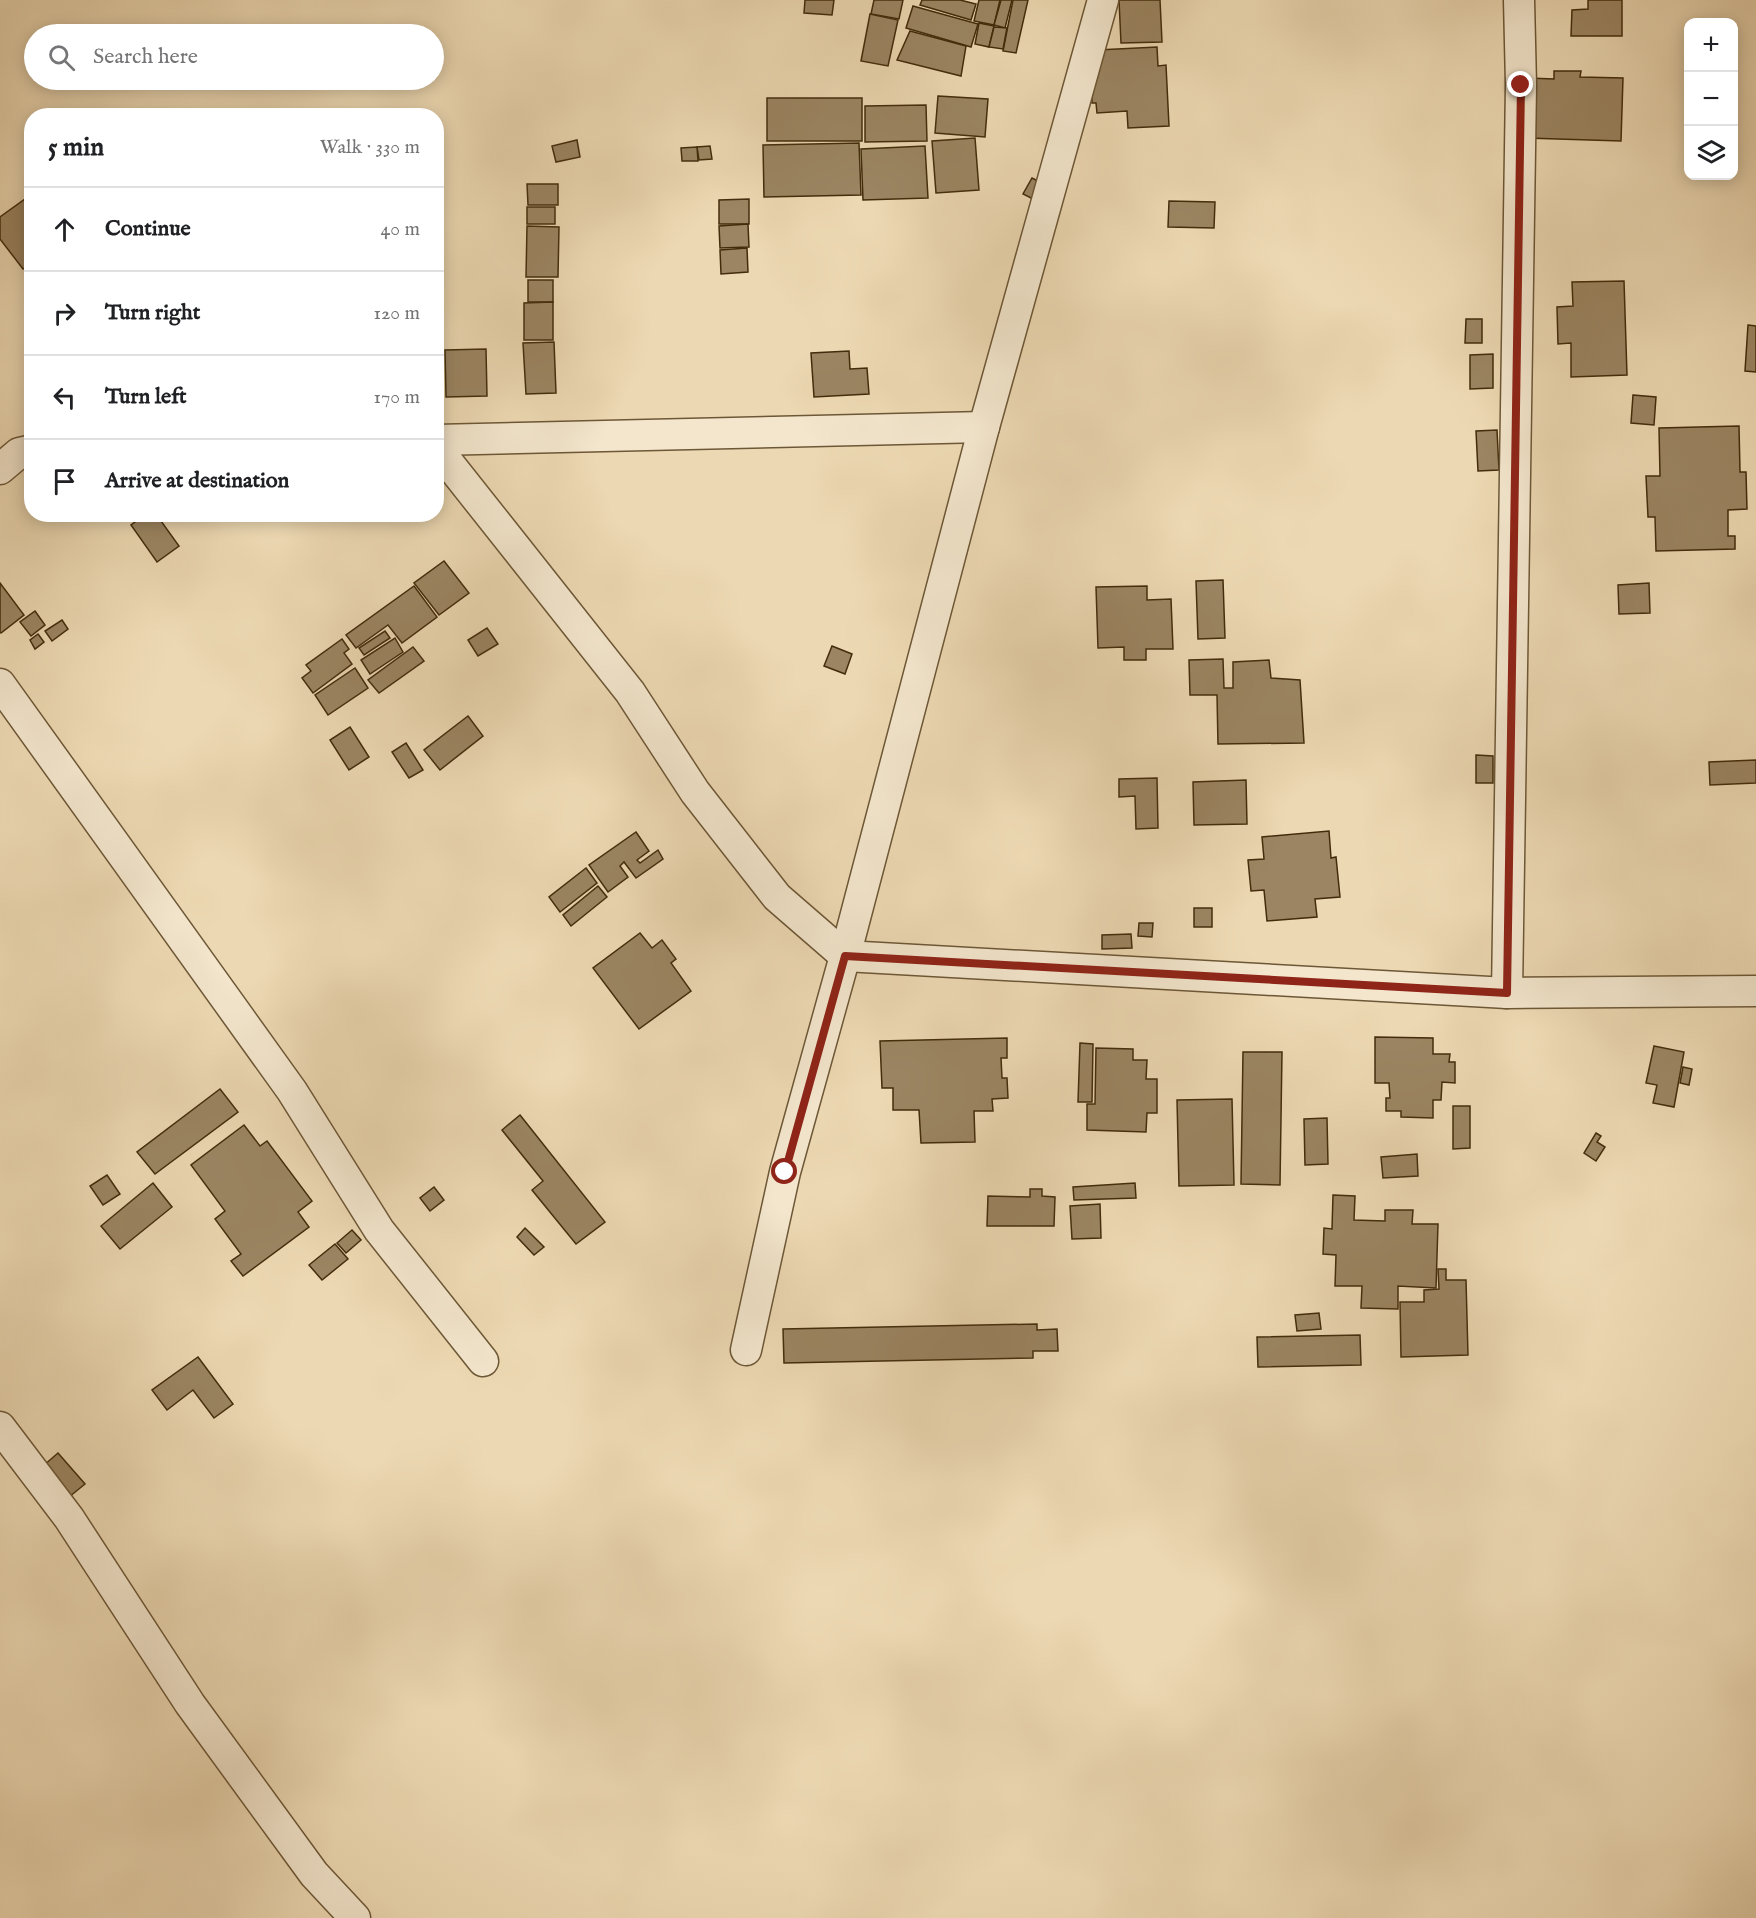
<!DOCTYPE html>
<meta charset="utf-8">
<style>
body{margin:0;font-family:"IM FELL English",serif;background:#f6f6f6;color:#202124}
.controls{position:absolute;right:18px;top:18px;display:grid;overflow:hidden;border-radius:12px;box-shadow:0 3px 15px #0003}
.controls button{width:54px;height:54px;display:grid;place-items:center;padding:0;border:0;border-bottom:2px solid #e0e0e0;background:#fff;color:#202124;font:30px sans-serif}
.stop{position:absolute;width:18px;height:18px;margin:-14px;border:4px solid #8f2418;border-radius:50%;background:#fff}
.stop.end{background:#8f2418;border-color:#fff;box-shadow:0 2px 6px #0008}
.list{margin:0;padding:0;list-style:none}
h2{display:flex;justify-content:space-between;align-items:center;height:78px;margin:0;padding:0 24px;font-size:26px}
h2 small{font-size:20px;font-weight:400;color:#757577}
.list li{display:grid;grid-template-columns:39px 1fr auto;gap:18px;align-items:center;box-sizing:border-box;height:84px;padding:0 24px;border-top:2px solid #e0e0e0}
.list b{display:block;font-size:22px;white-space:nowrap}
.list em{font-size:20px;font-style:normal;color:#757577}
.icon{flex:none;width:33px;height:33px;fill:none;stroke:currentColor;stroke-width:2;stroke-linecap:round;stroke-linejoin:round}
.map{position:relative;flex:none;width:1756px;height:1918px;overflow:hidden}
.search{position:absolute;background:#fff;box-shadow:0 3px 15px #0003;left:24px;top:24px;width:420px;height:66px;display:flex;align-items:center;gap:15px;box-sizing:border-box;padding:0 21px;border-radius:33px;color:#757577;font-size:22px}
.panel{position:absolute;background:#fff;box-shadow:0 3px 15px #0003;left:24px;top:108px;width:420px;height:414px;border-radius:24px}
.map>svg:first-child{display:block}
.building{fill:#9b8562;stroke:#432c0c;stroke-width:1.5}
.lines{fill:none;stroke-linecap:round;stroke-linejoin:round}
.street-casing{stroke:#6d5736;stroke-width:33}
.street{stroke:#f3e6cd;stroke-width:30}
.route{stroke:#8f2418;stroke-width:8}
</style>
<div class="map">
<svg width="1756" height="1918" viewBox="0 0 1756 1918">
<rect width="100%" height="100%" fill="#ecd8b2"/>
<filter id="stains"><feTurbulence type="fractalNoise" baseFrequency=".00333" numOctaves="4"/><feColorMatrix values="0 0 0 0 .2 0 0 0 0 .09 0 0 0 0 .02 0 0 0 .5 -.17"/></filter>
<radialGradient id="worn" r=".72"><stop offset=".6" stop-color="#630" stop-opacity="0"/><stop offset="1" stop-color="#630" stop-opacity=".3"/></radialGradient>
<g class="building">
<polygon points="805,0 834,0 832,15 804,13"/>
<polygon points="874,0 903,0 899,19 871,14"/>
<polygon points="922,0 960,0 976,4 971,20 920,5"/>
<polygon points="979,0 1000,0 994,25 974,21"/>
<polygon points="1001,0 1012,0 1005,28 994,25"/>
<polygon points="1013,0 1028,0 1016,53 1003,51"/>
<polygon points="1119,0 1160,0 1162,42 1121,43"/>
<polygon points="1588,0 1622,0 1622,36 1571,36 1572,10 1588,9"/>
<polygon points="913,6 978,24 971,47 906,28"/>
<polygon points="870,14 898,20 888,66 861,61"/>
<polygon points="979,23 994,26 989,47 975,44"/>
<polygon points="994,27 1007,28 1003,49 989,47"/>
<polygon points="910,31 966,46 961,76 897,60"/>
<polygon points="1157,47 1158,66 1166,65 1169,126 1128,128 1127,111 1097,113 1096,103 1092,103 1090,56 1097,50"/>
<polygon points="1554,71 1581,71 1580,77 1623,78 1621,141 1526,138 1528,78 1554,79"/>
<polygon points="938,96 988,99 985,137 935,133"/>
<rect x="767" y="98" width="95" height="43"/>
<polygon points="926,105 927,141 865,142 865,106"/>
<polygon points="975,138 979,190 936,193 932,141"/>
<polygon points="577,140 580,157 556,162 552,146"/>
<polygon points="859,143 861,195 764,197 763,145"/>
<polygon points="710,146 712,159 699,160 697,147"/>
<polygon points="925,146 928,198 863,200 861,149"/>
<polygon points="697,147 698,161 682,161 681,148"/>
<polygon points="1032,178 1048,186 1039,202 1023,194"/>
<polygon points="527,184 558,184 558,205 528,205"/>
<polygon points="32,194 32,263 23,269 0,239 0,217"/>
<polygon points="749,199 749,224 719,224 719,200"/>
<polygon points="1169,201 1215,202 1214,228 1168,227"/>
<rect x="527" y="207" width="28" height="17"/>
<polygon points="748,224 749,247 720,248 719,226"/>
<polygon points="527,226 559,227 558,277 526,277"/>
<polygon points="747,248 748,272 721,274 720,250"/>
<rect x="528" y="280" width="25" height="22"/>
<polygon points="1624,281 1627,375 1571,377 1571,343 1558,344 1557,307 1573,306 1572,282"/>
<polygon points="553,302 553,340 524,340 524,303"/>
<polygon points="1466,319 1482,319 1482,343 1465,343"/>
<polygon points="1748,325 1756,326 1756,372 1745,371"/>
<polygon points="554,342 556,393 526,394 523,343"/>
<polygon points="436,349 443,349 443,397 436,398"/>
<polygon points="486,349 487,396 446,397 445,350"/>
<polygon points="849,351 850,369 867,368 869,394 814,397 811,353"/>
<polygon points="1493,354 1493,388 1470,389 1470,355"/>
<polygon points="1633,395 1656,397 1654,425 1631,423"/>
<polygon points="1739,426 1740,472 1746,472 1747,509 1728,510 1728,536 1735,536 1735,549 1656,551 1655,517 1648,517 1646,476 1660,476 1659,428"/>
<polygon points="1497,430 1499,470 1478,471 1476,431"/>
<polygon points="146,514 156,514 179,546 157,562 131,525"/>
<polygon points="444,561 469,593 439,615 414,583"/>
<polygon points="1223,580 1225,638 1198,639 1196,581"/>
<polygon points="0,583 24,615 1,633 0,632"/>
<polygon points="1649,583 1650,613 1619,614 1618,585"/>
<polygon points="414,586 437,617 402,643 388,625 356,648 346,635"/>
<polygon points="1147,586 1147,600 1171,599 1173,649 1146,649 1146,660 1124,660 1124,647 1098,648 1096,587"/>
<polygon points="35,611 45,625 31,636 20,622"/>
<polygon points="62,620 68,629 52,641 45,631"/>
<polygon points="487,628 498,644 478,656 468,640"/>
<polygon points="385,631 390,638 364,655 359,648"/>
<polygon points="38,634 44,642 35,649 30,640"/>
<polygon points="395,638 403,652 370,674 361,660"/>
<polygon points="342,639 349,649 344,653 352,664 313,693 302,678 311,671 306,665"/>
<polygon points="832,646 852,654 845,674 824,666"/>
<polygon points="413,647 424,661 379,693 368,680"/>
<polygon points="1223,659 1224,688 1233,688 1233,662 1269,660 1271,678 1300,680 1304,743 1218,744 1217,695 1190,695 1189,660"/>
<polygon points="355,668 368,688 328,715 315,695"/>
<polygon points="468,716 483,736 440,770 424,750"/>
<polygon points="350,727 369,757 349,770 330,740"/>
<polygon points="406,743 423,770 409,778 392,752"/>
<polygon points="1476,755 1493,756 1493,783 1476,783"/>
<polygon points="1756,760 1756,783 1710,785 1709,762"/>
<polygon points="1157,778 1158,828 1136,829 1135,796 1119,797 1119,779"/>
<polygon points="1246,780 1247,824 1194,825 1193,782"/>
<polygon points="1329,831 1331,858 1336,857 1340,897 1315,899 1317,917 1267,921 1264,890 1251,891 1248,860 1264,859 1262,837"/>
<polygon points="636,832 649,851 637,860 640,863 658,850 663,859 636,878 624,862 620,866 628,877 608,892 589,865"/>
<polygon points="586,868 597,883 560,912 549,897"/>
<polygon points="598,886 607,897 571,926 563,915"/>
<rect x="1194" y="908" width="18" height="19"/>
<polygon points="1139,923 1153,923 1152,937 1138,936"/>
<polygon points="640,933 652,948 662,940 676,959 671,963 691,991 639,1029 593,968"/>
<polygon points="1131,934 1132,948 1102,949 1102,935"/>
<polygon points="1375,1037 1433,1038 1433,1054 1450,1054 1449,1062 1455,1062 1455,1083 1442,1082 1441,1100 1433,1100 1433,1118 1401,1117 1401,1111 1386,1111 1386,1098 1390,1098 1389,1083 1375,1083"/>
<polygon points="1007,1038 1007,1058 1001,1058 1002,1078 1007,1078 1008,1098 992,1099 993,1111 974,1111 975,1142 921,1143 919,1110 893,1110 893,1088 882,1088 880,1041"/>
<polygon points="1080,1043 1093,1044 1092,1102 1078,1102"/>
<polygon points="1654,1046 1684,1052 1674,1107 1653,1103 1657,1085 1646,1083"/>
<polygon points="1096,1048 1133,1049 1133,1060 1147,1060 1146,1079 1157,1079 1157,1113 1147,1113 1146,1132 1087,1130 1087,1104 1095,1104"/>
<polygon points="1243,1052 1282,1052 1280,1185 1241,1184"/>
<polygon points="1683,1067 1692,1069 1689,1085 1680,1083"/>
<polygon points="220,1089 238,1112 155,1174 137,1152"/>
<polygon points="1232,1099 1234,1185 1179,1186 1177,1100"/>
<polygon points="1453,1106 1470,1106 1470,1148 1453,1149"/>
<polygon points="520,1115 605,1222 576,1244 532,1190 543,1181 502,1130"/>
<polygon points="1327,1118 1328,1164 1305,1165 1304,1119"/>
<polygon points="244,1125 260,1146 267,1141 312,1201 298,1212 309,1227 243,1276 231,1261 241,1254 215,1219 225,1211 191,1165"/>
<polygon points="1596,1133 1601,1136 1597,1142 1605,1147 1596,1161 1584,1153"/>
<polygon points="1417,1154 1418,1176 1383,1178 1381,1157"/>
<polygon points="107,1175 120,1194 103,1205 90,1186"/>
<polygon points="153,1183 172,1207 120,1249 101,1226"/>
<polygon points="1135,1183 1136,1198 1074,1200 1073,1187"/>
<polygon points="434,1187 444,1200 430,1211 420,1198"/>
<polygon points="1030,1189 1042,1189 1042,1196 1055,1197 1054,1226 987,1226 988,1196 1030,1197"/>
<polygon points="1333,1195 1355,1196 1354,1220 1385,1221 1385,1210 1413,1210 1412,1224 1438,1224 1436,1288 1398,1286 1398,1309 1361,1308 1362,1286 1335,1286 1336,1255 1323,1254 1324,1228 1332,1229"/>
<polygon points="1100,1204 1101,1238 1072,1239 1070,1206"/>
<polygon points="525,1228 544,1247 534,1255 517,1237"/>
<polygon points="352,1230 361,1240 346,1253 337,1243"/>
<polygon points="335,1244 348,1259 322,1280 309,1265"/>
<polygon points="1438,1269 1446,1269 1446,1280 1466,1280 1468,1355 1401,1357 1400,1302 1424,1302 1424,1290 1439,1289"/>
<polygon points="1319,1313 1321,1329 1297,1331 1295,1315"/>
<polygon points="1037,1324 1037,1330 1057,1329 1058,1351 1033,1351 1033,1358 784,1363 783,1329"/>
<polygon points="1360,1335 1361,1365 1258,1367 1257,1337"/>
<polygon points="198,1357 233,1404 214,1418 193,1390 167,1410 152,1390"/>
<polygon points="58,1453 85,1484 69,1497 43,1466"/>
</g>
<g class="lines">
<defs>
<g id="street">
<polyline points="436,440 984,427"/>
<polyline points="436,447 630,692 695,792 777,897 845,956 1507,993 1756,991"/>
<polyline points="0,469 19,453 32,450"/>
<polyline points="0,684 292,1091 379,1230 483,1361"/>
<polyline points="1507,993 1521,85 1519,0"/>
<polyline points="746,1350 785,1172 845,956 984,427 1103,0"/>
<polyline points="0,1427 69,1518 190,1704 314,1874 355,1918"/>
</g>
</defs>
<use href="#street" class="street-casing"/>
<use href="#street" class="street"/>
</g>
<g class="lines">
<polyline class="route" points="785,1172 845,956 1507,993 1521,85"/>
</g>
<rect width="100%" height="100%" filter="url(#stains)"/>
<rect width="100%" height="100%" fill="url(#worn)"/>
</svg>
<div class="controls">
<button>+</button>
<button>−</button>
<button><svg class="icon" aria-label="layers" viewBox="0 0 24 24"><path d="M12 4l9 5-9 5-9-5zM3 14l9 5 9-5"/></svg></button>
</div>
<div class="stop" style="left:785px;top:1172px"></div>
<div class="stop end" style="left:1521px;top:85px"></div>
<div class="search"><svg class="icon" aria-label="search" viewBox="0 0 24 24"><circle cx="10" cy="10" r="6"/><path d="M15 15l6 6"/></svg>Search here</div>
<section class="panel">
<h2>5 min<small>Walk · 330 m</small></h2>
<ul class="list">
<li><svg class="icon" aria-label="ahead" viewBox="0 0 24 24"><path d="M12 20V5M6 11l6-6 6 6"/></svg><div><b>Continue</b></div><em>40 m</em></li>
<li><svg class="icon" aria-label="right" viewBox="0 0 24 24"><path d="M7 20v-9h11M14 6l5 5-5 5"/></svg><div><b>Turn right</b></div><em>120 m</em></li>
<li><svg class="icon" aria-label="left" viewBox="0 0 24 24"><path d="M17 20v-9H6M10 6l-5 5 5 5"/></svg><div><b>Turn left</b></div><em>170 m</em></li>
<li><svg class="icon" aria-label="arrive" viewBox="0 0 24 24"><path d="M6 21V4h12l-3 4 3 4H6"/></svg><div><b>Arrive at destination</b></div></li>
</ul>
</section>
</div>
